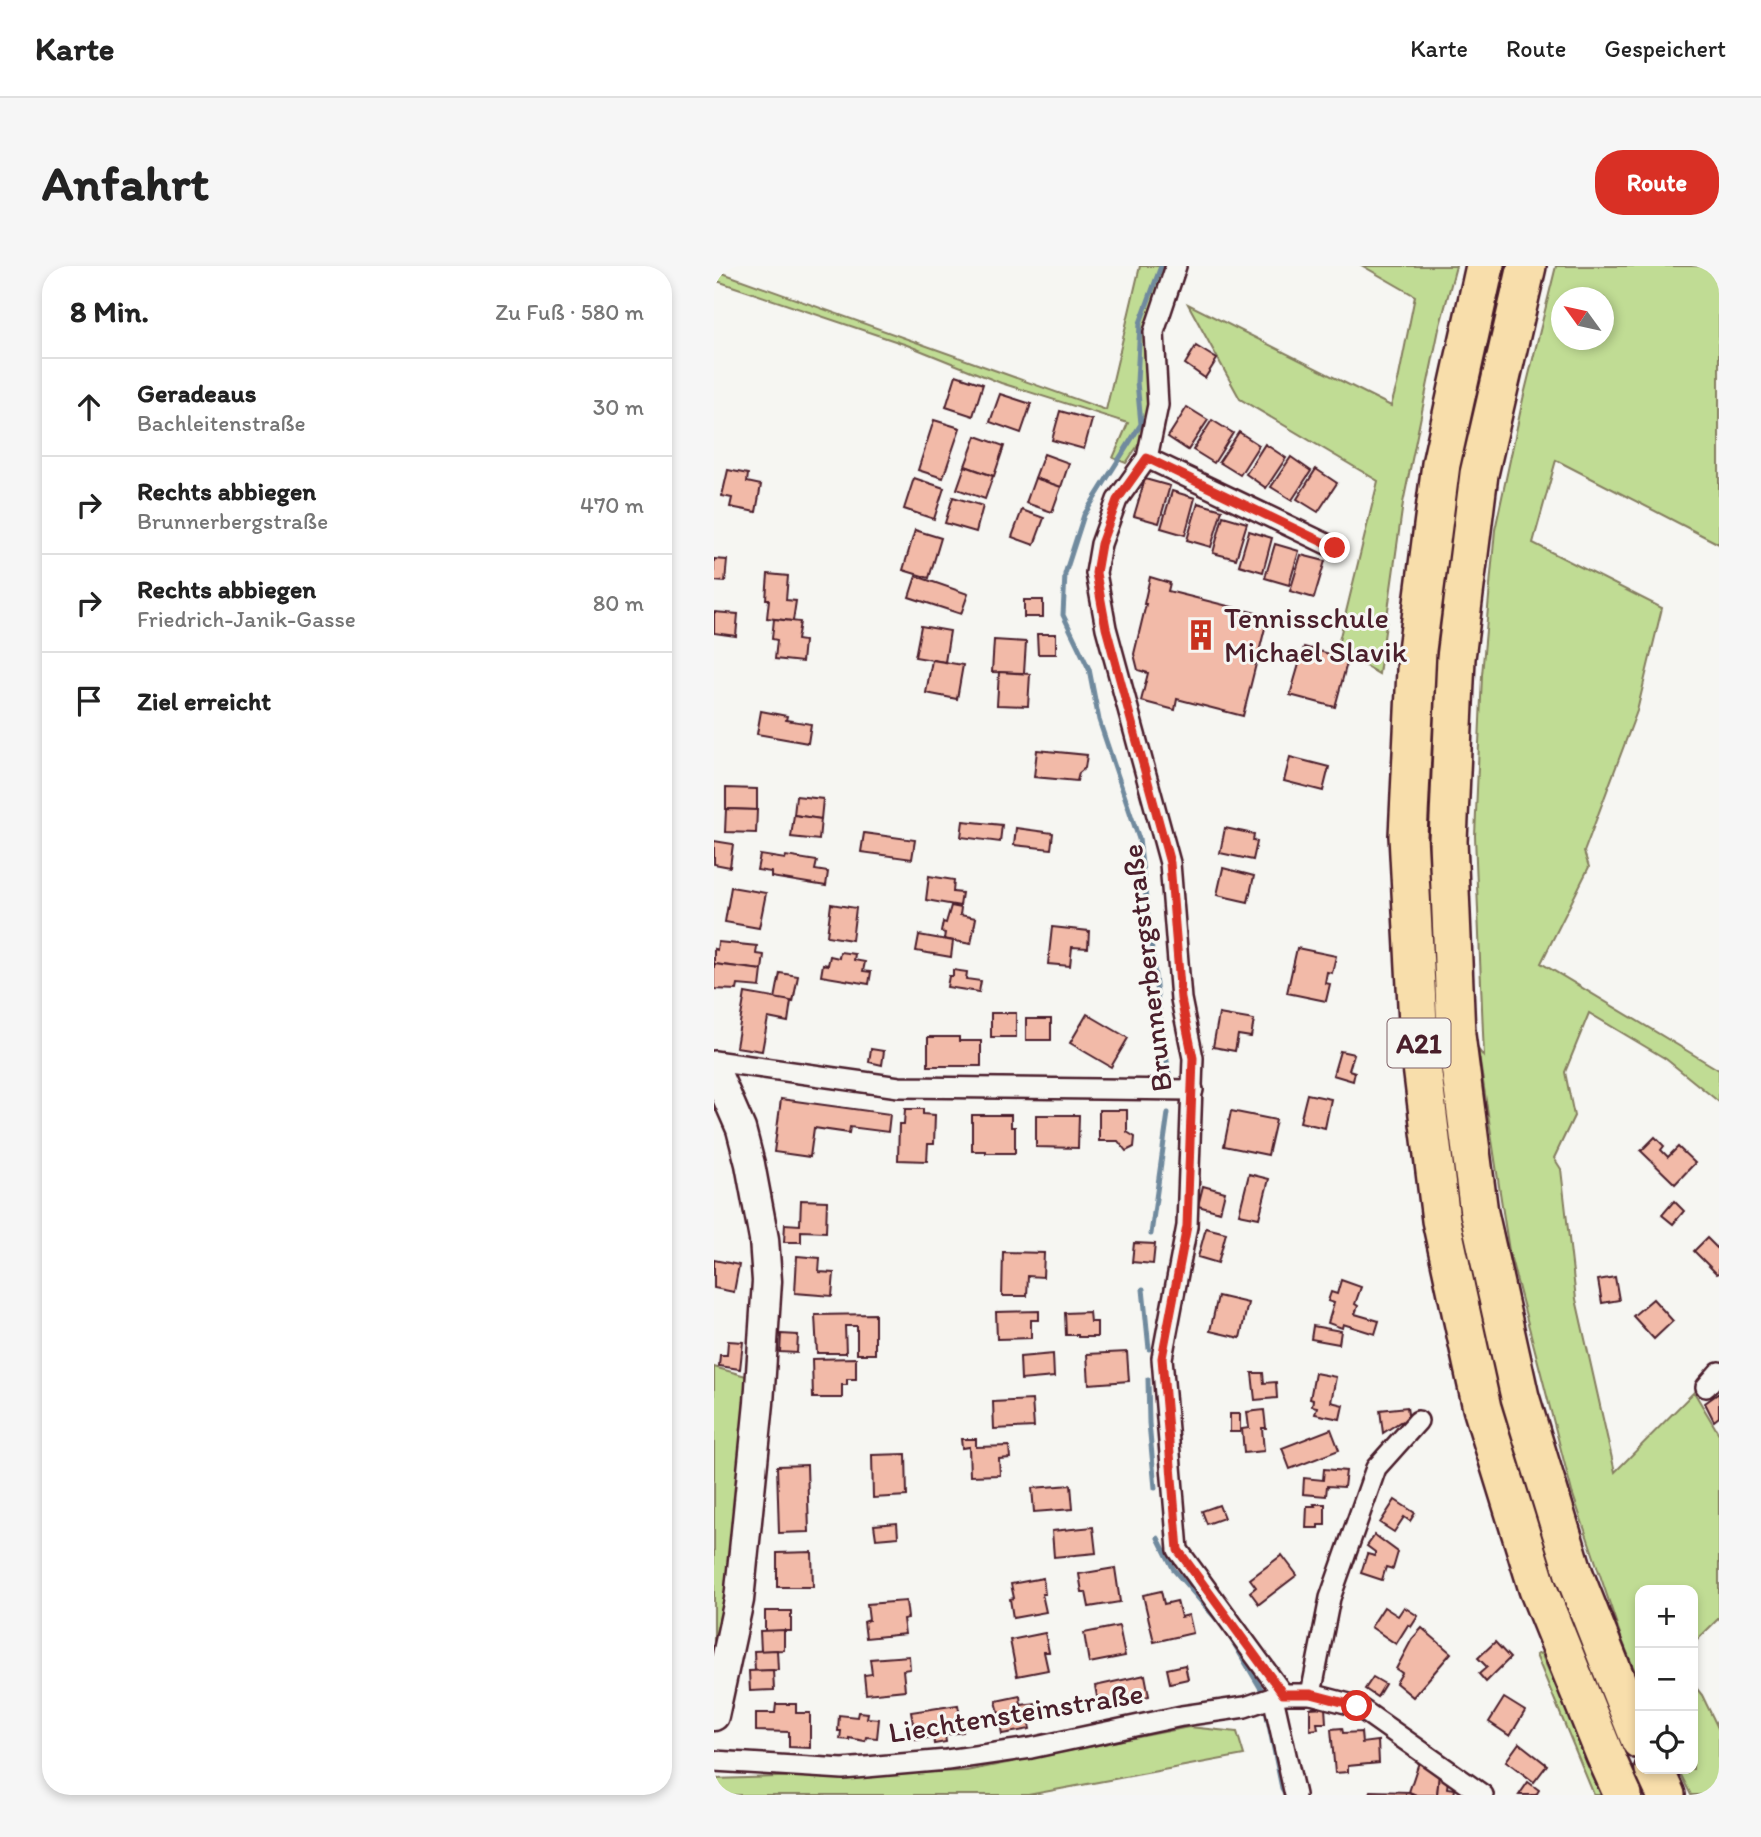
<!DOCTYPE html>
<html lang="de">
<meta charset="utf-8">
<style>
body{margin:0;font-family:Itim,sans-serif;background:#f6f6f6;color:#222}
.controls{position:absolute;right:21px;bottom:21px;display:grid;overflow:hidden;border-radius:14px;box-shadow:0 4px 10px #0003}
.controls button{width:63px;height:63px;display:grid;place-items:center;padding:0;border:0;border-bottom:2px solid #e0e0e0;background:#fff;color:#222;font:35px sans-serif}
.compass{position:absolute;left:837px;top:21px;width:63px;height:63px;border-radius:50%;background:#fff;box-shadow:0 4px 10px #0003;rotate:303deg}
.stop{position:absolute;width:21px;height:21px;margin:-16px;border:5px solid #d93025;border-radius:50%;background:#fff}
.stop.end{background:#d93025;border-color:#fff;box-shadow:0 2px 7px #0008}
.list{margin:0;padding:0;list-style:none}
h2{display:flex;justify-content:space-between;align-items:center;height:91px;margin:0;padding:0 28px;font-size:30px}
h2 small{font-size:23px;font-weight:400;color:#767676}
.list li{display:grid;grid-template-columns:46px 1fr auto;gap:21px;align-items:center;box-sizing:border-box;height:98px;padding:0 28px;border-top:2px solid #e0e0e0}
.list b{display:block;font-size:26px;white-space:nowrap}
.list p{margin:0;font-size:23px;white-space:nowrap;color:#767676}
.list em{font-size:23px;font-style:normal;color:#767676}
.icon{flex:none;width:38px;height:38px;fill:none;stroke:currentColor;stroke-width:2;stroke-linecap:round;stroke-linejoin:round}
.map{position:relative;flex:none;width:1005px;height:1529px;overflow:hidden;border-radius:28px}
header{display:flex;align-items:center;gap:42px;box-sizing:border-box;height:98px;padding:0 35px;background:#fff;border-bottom:2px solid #e0e0e0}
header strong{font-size:33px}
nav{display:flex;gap:38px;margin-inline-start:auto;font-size:24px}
.intro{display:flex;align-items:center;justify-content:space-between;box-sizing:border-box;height:168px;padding:0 42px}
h1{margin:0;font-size:49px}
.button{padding:18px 32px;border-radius:28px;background:#d93025;color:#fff;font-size:24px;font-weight:700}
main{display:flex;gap:42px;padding:0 42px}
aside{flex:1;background:#fff;border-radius:28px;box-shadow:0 4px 10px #0003}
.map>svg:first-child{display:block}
.green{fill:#c0dc94;stroke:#857e60;stroke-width:2;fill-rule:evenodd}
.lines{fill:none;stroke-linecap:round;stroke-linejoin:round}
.stream{stroke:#708a9e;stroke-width:5}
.building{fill:#f2baa8;stroke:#4a1f2b;stroke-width:2}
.street-casing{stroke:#4a1f2b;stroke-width:24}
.secondary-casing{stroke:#4a1f2b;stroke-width:33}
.highway-casing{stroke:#4a1f2b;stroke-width:42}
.street{stroke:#f6f6f2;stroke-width:19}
.secondary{stroke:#f6f6f2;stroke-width:28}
.highway{stroke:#f8deab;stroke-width:37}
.route{stroke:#d93025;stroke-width:9}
.labels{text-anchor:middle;stroke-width:6;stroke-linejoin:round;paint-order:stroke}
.shield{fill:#f6f6f2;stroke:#7e6067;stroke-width:2}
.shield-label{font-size:28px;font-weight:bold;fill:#4a1f2b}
.poi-label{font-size:30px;fill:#4a1f2b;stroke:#f6f6f2;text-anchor:start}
.street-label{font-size:30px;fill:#4a1f2b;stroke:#f6f6f2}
</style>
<header>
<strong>Karte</strong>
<nav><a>Karte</a><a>Route</a><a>Gespeichert</a></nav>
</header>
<div class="intro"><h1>Anfahrt</h1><a class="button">Route</a></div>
<main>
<aside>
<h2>8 Min.<small>Zu Fuß · 580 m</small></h2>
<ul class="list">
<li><svg class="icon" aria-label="ahead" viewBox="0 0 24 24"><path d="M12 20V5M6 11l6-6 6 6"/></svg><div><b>Geradeaus</b><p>Bachleitenstraße</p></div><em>30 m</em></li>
<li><svg class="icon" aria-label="right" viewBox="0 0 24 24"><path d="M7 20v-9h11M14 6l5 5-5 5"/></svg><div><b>Rechts abbiegen</b><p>Brunnerbergstraße</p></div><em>470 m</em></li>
<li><svg class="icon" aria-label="right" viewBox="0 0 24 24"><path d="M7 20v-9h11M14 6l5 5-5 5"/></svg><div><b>Rechts abbiegen</b><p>Friedrich-Janik-Gasse</p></div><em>80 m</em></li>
<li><svg class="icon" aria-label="arrive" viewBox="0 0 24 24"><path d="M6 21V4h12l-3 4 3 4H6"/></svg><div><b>Ziel erreicht</b></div></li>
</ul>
</aside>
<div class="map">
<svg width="1005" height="1529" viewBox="0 0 1005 1529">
<rect width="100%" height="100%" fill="#f6f6f2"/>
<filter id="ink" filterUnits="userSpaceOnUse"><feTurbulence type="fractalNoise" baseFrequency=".0143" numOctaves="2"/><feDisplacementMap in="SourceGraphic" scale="14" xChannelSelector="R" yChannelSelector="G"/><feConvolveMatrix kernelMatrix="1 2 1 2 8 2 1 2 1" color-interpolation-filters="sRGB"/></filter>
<g filter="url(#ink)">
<g class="green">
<polygon points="426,0 455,0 429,172 412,197 399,192 414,157 287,117 193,79 0,14 0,4 392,144"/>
<polygon points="649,0 742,0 725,63 689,237 665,408 623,383 664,215 526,133 474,38 677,140 684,115 701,30"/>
<path d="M842 0H1005V278L842 194 819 277 948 342 923 445 870 586 875 601 827 697 1005 804V836L952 793 875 747 851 806 860 850 840 892 847 903 862 1033 901 1206 980 1126 1005 1168V1352L979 1378V1324H926V1418L908 1374 858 1226 795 985 764 783 770 791 761 570 768 409 781 264 809 133ZM848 32H890V74H848Z"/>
<polygon points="0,1101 32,1110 14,1334 0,1394"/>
<polygon points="827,1387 890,1529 880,1529 822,1389"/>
<polygon points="979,1418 988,1429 1005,1464 1005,1529 977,1529 964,1503 979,1503"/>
<polygon points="475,1461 523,1466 530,1489 314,1529 0,1529 0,1513 252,1505"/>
</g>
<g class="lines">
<g class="stream">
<polyline points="447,0 426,57 423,116 427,158 370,249 351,308 349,349 375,403 385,454 425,573 444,737 455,808"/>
<polyline points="437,968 454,847"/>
<polyline points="429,1023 435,1083"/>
<polyline points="434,1113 435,1157 441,1222"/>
<polyline points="444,1272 460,1304 505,1356"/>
<polyline points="515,1369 547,1423 549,1431"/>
<polyline points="551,1440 568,1522 572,1529"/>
</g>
</g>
<g class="building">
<polygon points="482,80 503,93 491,112 471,98"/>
<polygon points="242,109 269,118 259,150 232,141"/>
<polygon points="286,128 317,138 307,167 276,156"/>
<polygon points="473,141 494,154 474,184 454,171"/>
<polygon points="346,145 378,154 370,183 338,174"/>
<polygon points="220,154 246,162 229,212 204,204"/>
<polygon points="498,154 519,167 500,197 479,184"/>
<polygon points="525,166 545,179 526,209 505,196"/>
<polygon points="262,170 290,180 280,210 251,200"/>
<polygon points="551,178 572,192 552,222 532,208"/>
<polygon points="330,188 355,197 347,221 321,212"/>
<polygon points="577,191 597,205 578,234 557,221"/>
<polygon points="251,200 279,210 271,233 243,223"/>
<polygon points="602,203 623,217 604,246 583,233"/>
<polygon points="14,204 34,208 33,216 47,219 42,246 16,241 18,232 8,230"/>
<polygon points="200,212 230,222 220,253 190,243"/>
<polygon points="321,212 347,221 338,246 312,237"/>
<polygon points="431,213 456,220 445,257 420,250"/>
<polygon points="458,225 481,232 471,269 447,262"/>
<polygon points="239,231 269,240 262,266 231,257"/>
<polygon points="484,237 508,244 497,281 473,274"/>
<polygon points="308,244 330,252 320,279 298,271"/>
<polygon points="509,250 533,257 522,293 499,287"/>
<polygon points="201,264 227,272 215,312 189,304"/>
<polygon points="535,265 558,272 549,306 525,299"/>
<polygon points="561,278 585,285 575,319 551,312"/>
<polygon points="587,289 611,295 600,332 576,325"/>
<polygon points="0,293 13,294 11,316 0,315"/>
<polygon points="54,308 74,310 72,334 82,335 79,355 53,352 55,333 52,333"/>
<polygon points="202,310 254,328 247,348 195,331"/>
<polygon points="436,311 456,317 454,325 554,350 529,450 463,433 461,444 427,435 434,407 424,404 420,388 432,338 430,338"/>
<rect x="310" y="334" width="19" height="17"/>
<polygon points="0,346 24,348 22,370 0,367"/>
<polygon points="60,353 86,356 83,374 90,375 88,396 61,393 63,374 58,373"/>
<polygon points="207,360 236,365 231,396 201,391"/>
<polygon points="323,368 342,368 342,388 324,388"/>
<polygon points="280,374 312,376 310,407 278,406"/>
<polygon points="590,381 634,393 621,441 576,429"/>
<polygon points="218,394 249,399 243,433 212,427"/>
<polygon points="285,406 316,408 314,440 283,439"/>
<polygon points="47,445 73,450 72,454 97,458 94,477 43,468"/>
<polygon points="323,484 373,489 371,502 365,507 363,515 320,511"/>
<polygon points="576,491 615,501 609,525 570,515"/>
<polygon points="12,522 43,523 43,544 12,543"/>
<polygon points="82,530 109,533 107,553 80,549"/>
<polygon points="12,543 43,544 42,567 11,566"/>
<polygon points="80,549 107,553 105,574 77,571"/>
<polygon points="249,555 288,559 286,576 247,571"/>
<polygon points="302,562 339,567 337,583 300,579"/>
<polygon points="511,562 540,568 539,575 543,576 539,594 506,587"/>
<polygon points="150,567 201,574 198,593 147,586"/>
<polygon points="0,575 19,578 16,601 0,598"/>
<polygon points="46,589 71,593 72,590 103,595 101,604 114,606 112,620 57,611 57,606 43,604"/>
<polygon points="509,602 540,610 534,636 503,629"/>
<polygon points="215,610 240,614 239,626 248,627 246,640 212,634"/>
<polygon points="17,621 52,627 45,662 11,656"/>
<polygon points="117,638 142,642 138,674 113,670"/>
<polygon points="237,640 247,642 246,649 262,652 257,678 230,673 231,667 227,666 229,656 232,657"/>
<polygon points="338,661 375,665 374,682 358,681 356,700 334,698"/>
<polygon points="205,669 239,675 237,691 202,685"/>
<polygon points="4,676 43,680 42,688 50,689 48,704 0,698 0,683 3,684"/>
<polygon points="583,682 622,690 618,707 613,706 611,717 616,718 612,735 573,727"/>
<polygon points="126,686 141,688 140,694 151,696 149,705 157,706 155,718 107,710 109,698 114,699 116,690 125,692"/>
<polygon points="0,698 48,704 46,721 24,719 23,724 0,723"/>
<polygon points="239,704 253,706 252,713 267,715 265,726 233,721 235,710 239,710"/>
<polygon points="66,707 84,710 79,736 61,733"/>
<polygon points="31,727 77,735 74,756 54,752 48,785 22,781"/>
<rect x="277" y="747" width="25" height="24"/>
<polygon points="373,748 414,772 397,801 356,777"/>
<polygon points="505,748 540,754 537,771 524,769 521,785 499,781"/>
<rect x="312" y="753" width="25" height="21"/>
<polygon points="214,771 245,771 245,775 267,775 267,800 214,800"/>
<polygon points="157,783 170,785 168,799 155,796"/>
<polygon points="626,785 640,788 635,804 641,806 639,815 619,809"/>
<polygon points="593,828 617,833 611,862 586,856"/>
<polygon points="67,833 176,848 174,866 136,861 135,867 100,862 96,891 60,886"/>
<polygon points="191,843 209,843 209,848 221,849 220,878 214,878 213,895 184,894 185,858 190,858"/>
<polygon points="385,844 413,844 413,866 421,871 420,881 412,885 404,875 385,875"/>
<polygon points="517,845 562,854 554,889 510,880"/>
<polygon points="258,849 297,849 297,861 301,861 301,887 272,887 272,885 258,885"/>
<polygon points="322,849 365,849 364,882 322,881"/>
<polygon points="941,871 950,880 947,884 954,891 964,881 981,897 961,918 927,885"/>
<polygon points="535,908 555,913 545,952 525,948"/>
<polygon points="489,920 511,926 506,946 484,940"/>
<polygon points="87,934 113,935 112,966 87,965 87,976 70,976 71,958 86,959"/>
<polygon points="960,935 970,945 959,958 948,949"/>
<polygon points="492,962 512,967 504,997 484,991"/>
<polygon points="993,972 1005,984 1005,1007 1003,1008 980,985"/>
<polygon points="420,977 441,978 439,998 418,996"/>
<polygon points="289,986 330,987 329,1011 314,1010 313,1030 288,1030"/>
<polygon points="83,990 106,992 105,1006 120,1007 118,1030 81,1027"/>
<polygon points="0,994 25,999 20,1026 0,1022"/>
<polygon points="901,1011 905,1034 888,1037 884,1014"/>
<polygon points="627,1014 647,1021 641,1038 644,1040 641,1048 665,1055 661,1068 629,1058 628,1062 614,1057 620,1037 614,1035 617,1026 623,1028"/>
<polygon points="504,1030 534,1037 526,1072 496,1065"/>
<polygon points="939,1033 959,1055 940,1073 919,1050"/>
<polygon points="325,1045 325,1054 317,1054 317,1072 283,1073 282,1046"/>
<polygon points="375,1046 376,1056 383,1056 383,1071 364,1071 364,1069 352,1069 351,1047"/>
<polygon points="161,1048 161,1088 143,1088 143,1060 131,1060 132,1087 103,1087 101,1049"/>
<polygon points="599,1060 627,1065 625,1078 597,1073"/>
<polygon points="67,1068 84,1069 83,1087 66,1086"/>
<polygon points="14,1075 29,1076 26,1103 5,1100 6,1089 13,1089"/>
<polygon points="413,1086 415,1115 375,1118 373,1088"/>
<polygon points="339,1088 340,1111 307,1114 306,1091"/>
<polygon points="142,1092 142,1113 133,1113 133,1119 128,1119 128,1132 99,1132 98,1093"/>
<polygon points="538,1107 549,1107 550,1117 562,1116 563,1132 541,1134"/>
<polygon points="601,1107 622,1111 617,1136 629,1139 626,1153 601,1148 603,1141 598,1140 599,1134 596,1133"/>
<polygon points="1005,1127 1005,1151 1000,1155 991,1137"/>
<polygon points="318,1134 320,1161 280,1163 279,1136"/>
<polygon points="693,1141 695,1155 686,1156 669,1167 666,1144"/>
<polygon points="550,1144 552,1162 548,1162 550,1185 530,1187 528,1163 535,1162 533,1146"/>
<rect x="516" y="1148" width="10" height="18"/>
<polygon points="617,1163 625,1184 576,1203 568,1182"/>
<polygon points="247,1173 262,1173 262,1181 295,1180 296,1192 285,1193 286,1209 256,1210 255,1181 248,1182"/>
<polygon points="192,1188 193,1230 159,1232 158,1189"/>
<polygon points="93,1199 95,1266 65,1267 63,1200"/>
<polygon points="610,1203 632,1205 630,1221 613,1220 612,1230 589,1228 590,1212 609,1214"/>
<polygon points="357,1219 359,1243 320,1246 318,1222"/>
<polygon points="681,1234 701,1247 696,1255 690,1251 680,1266 666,1257"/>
<polygon points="600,1238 611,1238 611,1259 604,1259 604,1262 592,1262 593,1240 601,1240"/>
<polygon points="505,1239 510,1252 493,1258 488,1245"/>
<polygon points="183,1257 184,1271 162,1273 160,1259"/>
<polygon points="379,1261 382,1287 340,1291 338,1265"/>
<polygon points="661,1269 684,1286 679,1303 672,1301 668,1314 647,1307 653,1288 661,1290 661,1286 653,1280"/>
<polygon points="98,1286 99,1321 63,1321 63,1287"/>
<polygon points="568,1289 583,1309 545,1338 536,1326 542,1321 536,1313"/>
<polygon points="401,1302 406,1336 375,1341 372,1326 368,1326 365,1308"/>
<polygon points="329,1312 331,1328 328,1328 332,1346 299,1352 296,1333 300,1332 297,1318"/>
<polygon points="447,1325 450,1338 463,1335 467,1351 475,1349 479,1367 440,1376 429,1329"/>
<polygon points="192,1335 194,1352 189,1353 191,1368 152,1372 150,1356 155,1354 153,1338"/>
<polygon points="670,1341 684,1350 690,1341 704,1350 697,1361 694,1359 682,1378 657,1361"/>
<rect x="51" y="1345" width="26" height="20"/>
<polygon points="405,1360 411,1390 375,1397 370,1367"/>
<polygon points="708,1362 737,1387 699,1431 682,1417 688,1407 682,1403 698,1373"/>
<polygon points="70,1364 70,1384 47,1385 46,1365"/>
<polygon points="331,1367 335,1386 330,1386 334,1404 303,1410 296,1374"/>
<polygon points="781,1376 796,1392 772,1416 765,1408 773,1401 764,1392"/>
<polygon points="63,1384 64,1404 41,1405 40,1385"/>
<polygon points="195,1390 196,1403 189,1404 191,1424 152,1428 150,1409 158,1408 156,1393"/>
<polygon points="471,1399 474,1413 456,1417 453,1403"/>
<polygon points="59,1404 60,1424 36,1425 35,1405"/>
<polygon points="431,1409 435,1430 385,1441 381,1420"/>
<polygon points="659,1411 671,1418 663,1431 651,1423"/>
<polygon points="306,1430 307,1439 321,1437 324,1452 314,1454 316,1463 288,1468 286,1457 284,1458 282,1448 285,1447 282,1435"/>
<polygon points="790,1432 811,1445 796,1470 775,1456"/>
<polygon points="62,1438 82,1438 82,1447 96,1447 96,1482 75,1481 75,1466 42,1465 42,1447 61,1447"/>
<polygon points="244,1439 249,1466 231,1469 232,1476 220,1478 219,1471 202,1474 197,1446"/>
<polygon points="611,1441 612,1457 603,1457 604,1463 596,1464 596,1442"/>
<polygon points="144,1446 154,1447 153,1452 165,1453 163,1472 152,1471 151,1475 135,1472 135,1474 126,1473 127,1465 124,1465 125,1449 143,1451"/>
<polygon points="628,1462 629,1467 647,1466 648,1477 664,1475 665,1497 634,1500 634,1506 621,1507 617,1463"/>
<polygon points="805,1477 833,1499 820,1516 792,1495"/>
<polygon points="705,1496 725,1509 723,1529 702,1529 695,1526"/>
<polygon points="725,1509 734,1515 733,1522 741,1523 740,1529 723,1529"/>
<polygon points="814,1516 825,1524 822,1529 805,1529"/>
<polygon points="656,1525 695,1526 702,1529 655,1529"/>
</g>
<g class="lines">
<defs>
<g id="street">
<polyline points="462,0 440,66 444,139 433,192 403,234 387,278 382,307 392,362 456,597 467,733 479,792 473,960 448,1092 464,1284 569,1428"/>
<polyline points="433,192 621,282"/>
<polyline points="0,795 185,821 479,824"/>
<polyline points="992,1121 1005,1106"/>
<polyline points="597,1428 616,1332 662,1202 704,1155"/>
<polyline points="559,1431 581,1529"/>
<polyline points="0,1495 129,1503 233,1494 317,1482 468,1450 531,1441 569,1428 597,1428 643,1440 769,1529"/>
</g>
<polyline id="secondary" points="0,801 27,863 36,898 50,973 53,1015 45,1137 25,1334 0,1450"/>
<g id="highway">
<polyline points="771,0 727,198 703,384 694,570 705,776 727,954 768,1142 824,1323 891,1489 909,1529"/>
<polyline points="813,0 765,208 742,392 734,575 742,769 765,947 806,1131 860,1308 926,1474"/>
<polyline points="940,1503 952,1529"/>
</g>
</defs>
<use href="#street" class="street-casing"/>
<use href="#secondary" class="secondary-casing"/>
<use href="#highway" class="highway-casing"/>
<use href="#street" class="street"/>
<use href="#secondary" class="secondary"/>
<use href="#highway" class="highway"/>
</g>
</g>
<g class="lines" filter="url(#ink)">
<polyline class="route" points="621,282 433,192 403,234 387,278 382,307 392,362 456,597 467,733 479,792 473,960 448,1092 464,1284 569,1428 597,1428 643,1440"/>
</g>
<defs>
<symbol id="building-bare" viewBox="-9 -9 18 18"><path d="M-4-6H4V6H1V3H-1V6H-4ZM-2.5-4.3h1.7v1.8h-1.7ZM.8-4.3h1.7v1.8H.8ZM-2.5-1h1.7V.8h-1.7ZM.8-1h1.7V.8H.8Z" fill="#c8321e" stroke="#f6f6f2" stroke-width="2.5" paint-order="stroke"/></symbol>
</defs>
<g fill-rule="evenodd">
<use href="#building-bare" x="465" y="347" width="44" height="44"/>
</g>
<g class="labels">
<rect class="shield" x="673.5" y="752.5" width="63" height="49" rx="5"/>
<g class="shield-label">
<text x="705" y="787">A21</text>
</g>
<g class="poi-label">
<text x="510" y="362">Tennisschule<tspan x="510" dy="34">Michael Slavik</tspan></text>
</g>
<g class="street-label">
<text transform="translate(433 702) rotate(-97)" y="10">Brunnerbergstraße</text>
<text transform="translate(302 1447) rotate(-9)" y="10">Liechtensteinstraße</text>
</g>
</g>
</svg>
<div class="controls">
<button>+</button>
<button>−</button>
<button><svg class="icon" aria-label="locate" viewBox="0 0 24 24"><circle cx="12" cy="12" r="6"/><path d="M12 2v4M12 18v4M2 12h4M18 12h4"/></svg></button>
</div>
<svg class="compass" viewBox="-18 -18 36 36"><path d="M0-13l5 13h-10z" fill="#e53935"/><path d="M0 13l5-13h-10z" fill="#767676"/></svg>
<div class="stop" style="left:643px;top:1440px"></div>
<div class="stop end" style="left:621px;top:282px"></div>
</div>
</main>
